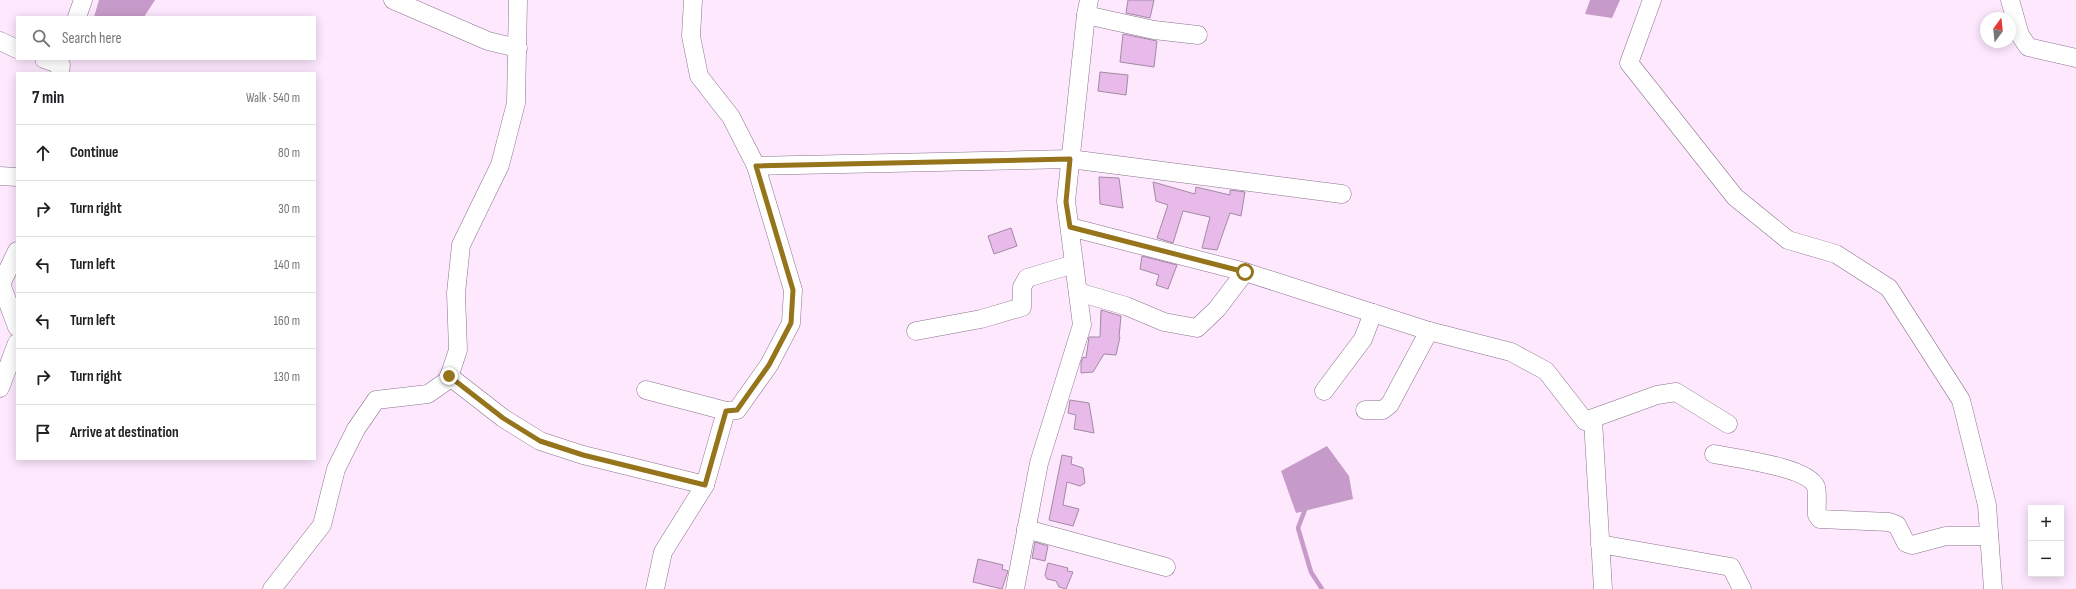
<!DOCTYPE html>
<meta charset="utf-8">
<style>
body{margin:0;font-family:"Sofia Sans Condensed",sans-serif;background:#f2f2f2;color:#202124}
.controls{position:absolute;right:12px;bottom:12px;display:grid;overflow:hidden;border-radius:0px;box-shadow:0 2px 10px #0003}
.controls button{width:36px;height:36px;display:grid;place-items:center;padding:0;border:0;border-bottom:1px solid #e0e0e0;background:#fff;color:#202124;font:20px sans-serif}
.compass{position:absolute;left:1980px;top:12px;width:36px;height:36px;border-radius:50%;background:#fff;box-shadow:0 2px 10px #0003;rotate:15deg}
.stop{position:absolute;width:12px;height:12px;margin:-9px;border:3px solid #95741c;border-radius:50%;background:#fff}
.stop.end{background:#95741c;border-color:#fff;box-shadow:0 1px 4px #0008}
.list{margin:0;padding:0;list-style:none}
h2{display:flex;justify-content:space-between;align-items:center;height:52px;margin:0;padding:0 16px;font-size:17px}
h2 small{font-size:13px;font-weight:400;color:#757577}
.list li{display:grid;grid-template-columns:26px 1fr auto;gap:12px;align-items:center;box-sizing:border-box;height:56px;padding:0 16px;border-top:1px solid #e0e0e0}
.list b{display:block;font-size:15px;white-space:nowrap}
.list em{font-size:13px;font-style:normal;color:#757577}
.icon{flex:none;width:22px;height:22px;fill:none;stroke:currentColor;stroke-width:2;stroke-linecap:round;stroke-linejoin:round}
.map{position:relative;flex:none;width:2076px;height:589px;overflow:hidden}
.search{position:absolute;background:#fff;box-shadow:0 2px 10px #0003;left:16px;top:16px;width:300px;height:44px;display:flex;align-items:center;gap:10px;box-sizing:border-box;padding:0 14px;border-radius:0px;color:#757577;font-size:15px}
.panel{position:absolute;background:#fff;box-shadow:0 2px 10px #0003;left:16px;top:72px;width:300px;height:388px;border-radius:0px}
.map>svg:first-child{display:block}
.water{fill:#c79bc9}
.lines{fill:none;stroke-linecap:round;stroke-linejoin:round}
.stream{stroke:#c79bc9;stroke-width:4.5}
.building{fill:#e8baea;stroke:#a28aa3}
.minor-casing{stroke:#8a738b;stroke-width:19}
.minor{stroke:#fff;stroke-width:18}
.route{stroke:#95741c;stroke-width:5}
</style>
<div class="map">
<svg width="2076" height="589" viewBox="0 0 2076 589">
<rect width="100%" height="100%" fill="#fde8fe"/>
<g class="water">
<polygon points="99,0 155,0 144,17 94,17"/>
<polygon points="1590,0 1620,0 1612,18 1585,14"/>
<polygon points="1327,446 1349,476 1353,499 1296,513 1281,471"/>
</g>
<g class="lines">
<polyline class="stream" points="1306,507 1298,528 1311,572 1322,589"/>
</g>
<g class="building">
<polygon points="1128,0 1154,0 1150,18 1126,13"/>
<polygon points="1123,34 1157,41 1154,67 1120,62"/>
<polygon points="1100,72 1128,75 1126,95 1098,91"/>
<polygon points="1099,177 1119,178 1123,208 1100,204"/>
<polygon points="1153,182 1195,194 1196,187 1230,195 1230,190 1245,192 1241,216 1230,213 1217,250 1202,248 1210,217 1183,211 1173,243 1157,238 1168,205 1156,201"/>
<polygon points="1011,228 1017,246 994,254 988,236"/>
<polygon points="1142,256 1177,265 1168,289 1156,285 1159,275 1140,269"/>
<polygon points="1101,310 1121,316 1119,337 1120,337 1116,355 1104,354 1093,372 1081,373 1081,363 1083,357 1086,358 1089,337 1100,337"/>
<polygon points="1070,400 1089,403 1094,433 1074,429 1076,415 1068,413"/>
<polygon points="1062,455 1072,457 1071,464 1083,468 1085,483 1080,486 1067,482 1063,505 1079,509 1073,526 1049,520"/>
<polygon points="1035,542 1048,546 1045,561 1032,558"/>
<polygon points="978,559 1003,565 1002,569 1008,571 1002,589 973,582"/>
<polygon points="1048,563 1068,568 1067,571 1073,572 1066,589 1059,587 1056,581 1047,579 1045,575"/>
</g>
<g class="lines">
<defs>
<g id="minor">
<polyline points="393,0 488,41 518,48"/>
<polyline points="1652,0 1629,63 1735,197 1788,240 1836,254 1889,288 1961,400 1987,505 1993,589"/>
<polyline points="2010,0 2020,35 2028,47 2076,58"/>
<polyline points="1086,15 1154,30 1198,35"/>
<polyline points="77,17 83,0"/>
<polyline points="0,41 17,49"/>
<polyline points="44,59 61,65 60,73"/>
<polyline points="756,166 1070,159 1342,194"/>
<polyline points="0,176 17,177"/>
<polyline points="1070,227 1245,272"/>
<polyline points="17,251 1,284 17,327"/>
<polyline points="1078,292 1126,306 1164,322 1197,328 1217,309 1245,272 1429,331 1511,352 1546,371 1585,421 1657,395 1676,392 1728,424"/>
<polyline points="916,331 981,319 1022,307 1022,287 1027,278 1074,264"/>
<polyline points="449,376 503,418 540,441 583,455 705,485"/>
<polyline points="0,388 17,343"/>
<polyline points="646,390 726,411 737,410 769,365 791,323 793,290 756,166 731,117 699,76 691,36 693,0"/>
<polyline points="1324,391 1363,339 1373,313"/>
<polyline points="1365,410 1383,410 1390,404 1429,331"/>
<polyline points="1593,420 1603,589"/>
<path d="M1714 454C1734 458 1809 467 1816 487 1818 494 1816 506 1817 515L1820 519 1889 522 1897 525 1906 543 1912 545 1946 536H1989"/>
<polyline points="1026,529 1166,567"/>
<polyline points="1600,544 1731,567 1742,589"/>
<polyline points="272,589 322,525 336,469 356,429 376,400 428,394 448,380 458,350 456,293 461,245 500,165 516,103 518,0"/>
<polyline points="655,589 663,552 705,485 726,411"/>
<polyline points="1015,589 1039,463 1082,325 1066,201 1086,15 1089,0"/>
</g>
</defs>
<use href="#minor" class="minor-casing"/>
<use href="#minor" class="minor"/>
</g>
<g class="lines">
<polyline class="route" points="449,376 503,418 540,441 583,455 705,485 726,411 737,410 769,365 791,323 793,290 756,166 1070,159 1066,202 1070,227 1245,272"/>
</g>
</svg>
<div class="controls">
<button>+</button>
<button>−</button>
</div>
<svg class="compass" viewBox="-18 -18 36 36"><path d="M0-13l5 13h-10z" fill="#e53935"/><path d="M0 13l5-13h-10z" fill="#757577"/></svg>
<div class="stop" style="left:1245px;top:272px"></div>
<div class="stop end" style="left:449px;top:376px"></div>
<div class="search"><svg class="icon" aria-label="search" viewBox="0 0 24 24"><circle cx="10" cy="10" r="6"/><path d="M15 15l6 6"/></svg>Search here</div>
<section class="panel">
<h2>7 min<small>Walk · 540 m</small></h2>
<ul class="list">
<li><svg class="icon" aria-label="ahead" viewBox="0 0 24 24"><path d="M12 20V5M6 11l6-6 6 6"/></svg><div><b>Continue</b></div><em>80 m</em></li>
<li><svg class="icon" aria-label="right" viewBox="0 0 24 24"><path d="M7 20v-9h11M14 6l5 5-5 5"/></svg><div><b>Turn right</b></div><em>30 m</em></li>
<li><svg class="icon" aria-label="left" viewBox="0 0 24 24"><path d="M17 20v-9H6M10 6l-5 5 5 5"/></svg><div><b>Turn left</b></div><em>140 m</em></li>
<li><svg class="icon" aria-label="left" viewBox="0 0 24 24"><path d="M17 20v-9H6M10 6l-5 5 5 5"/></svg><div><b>Turn left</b></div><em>160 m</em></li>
<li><svg class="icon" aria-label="right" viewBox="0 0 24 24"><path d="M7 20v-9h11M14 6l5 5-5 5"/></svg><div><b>Turn right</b></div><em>130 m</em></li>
<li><svg class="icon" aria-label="arrive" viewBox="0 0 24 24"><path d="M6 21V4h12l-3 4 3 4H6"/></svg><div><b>Arrive at destination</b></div></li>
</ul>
</section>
</div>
